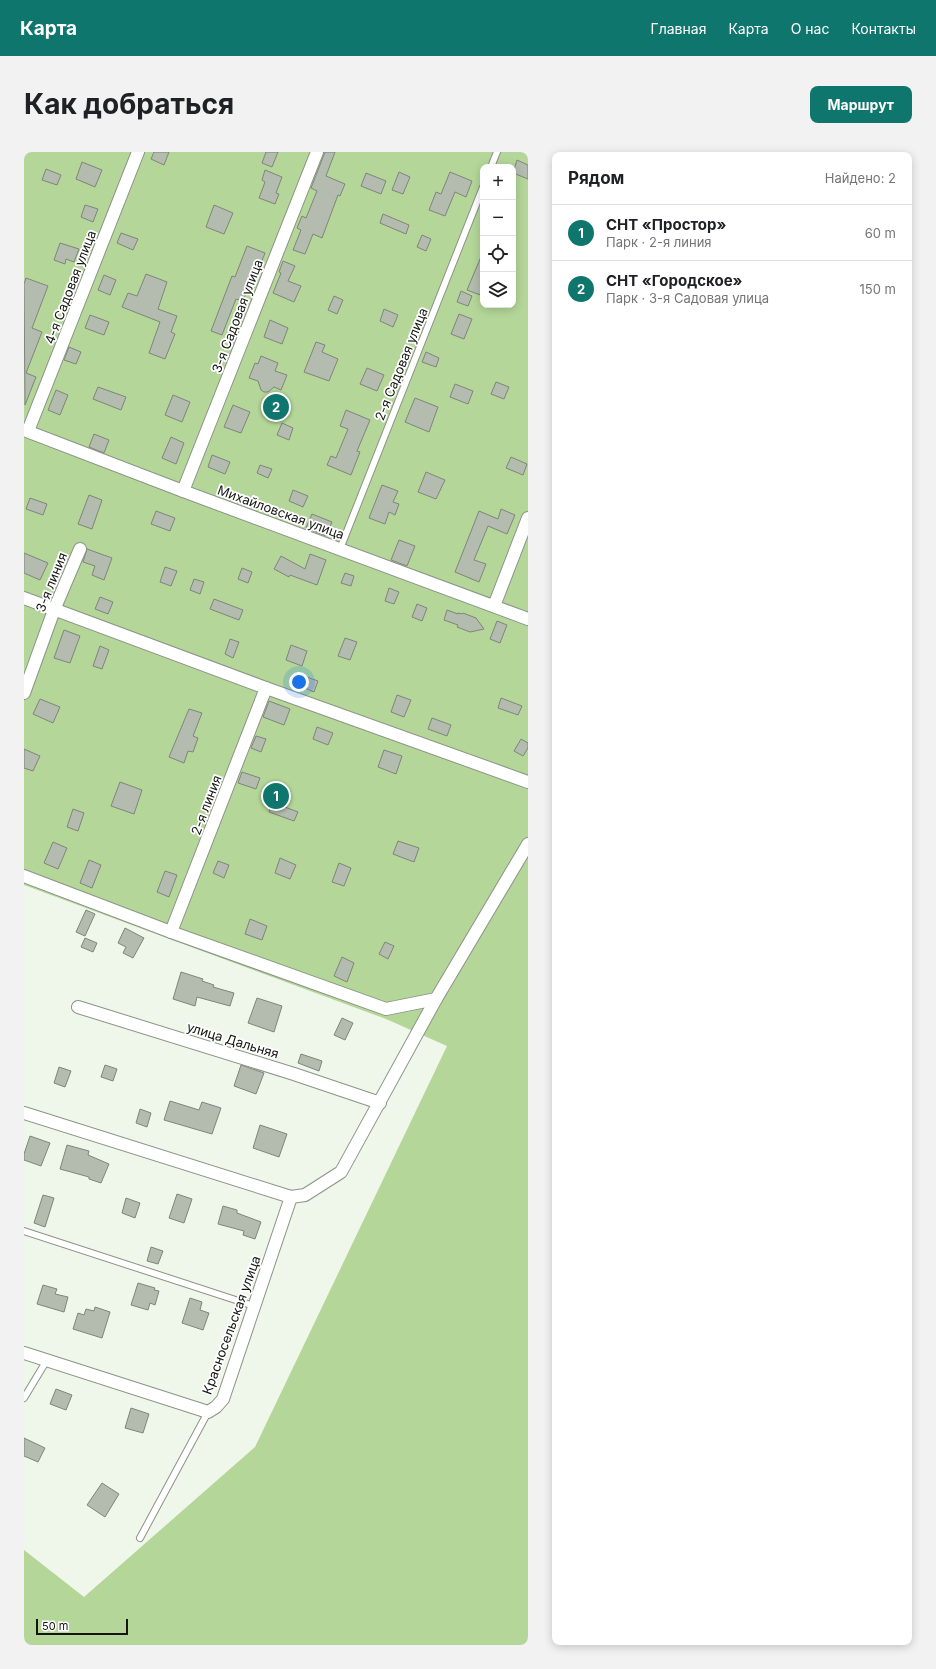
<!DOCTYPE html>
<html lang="ru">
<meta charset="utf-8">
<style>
body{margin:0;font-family:Inter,sans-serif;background:#f2f2f2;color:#202124}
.controls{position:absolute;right:12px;top:12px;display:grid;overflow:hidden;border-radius:8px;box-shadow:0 2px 10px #0003}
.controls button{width:36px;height:36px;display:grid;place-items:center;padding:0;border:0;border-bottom:1px solid #e0e0e0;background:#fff;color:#202124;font:20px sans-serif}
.scale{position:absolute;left:12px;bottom:10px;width:92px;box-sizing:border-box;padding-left:4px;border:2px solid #141612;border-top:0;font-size:11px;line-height:14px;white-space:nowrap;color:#141612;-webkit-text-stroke:3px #fff;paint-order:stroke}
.you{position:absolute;left:275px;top:530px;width:14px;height:14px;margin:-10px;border:3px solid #fff;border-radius:50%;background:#1a73e8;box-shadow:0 0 0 6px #1a73e833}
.badge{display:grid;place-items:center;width:26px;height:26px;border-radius:50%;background:#0f766e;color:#fff;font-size:13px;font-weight:700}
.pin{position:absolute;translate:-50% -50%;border:2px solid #fff;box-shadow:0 1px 4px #0006}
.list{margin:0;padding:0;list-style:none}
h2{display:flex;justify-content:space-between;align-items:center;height:52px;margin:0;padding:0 16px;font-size:17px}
h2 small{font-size:13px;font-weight:400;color:#757577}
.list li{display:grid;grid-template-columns:26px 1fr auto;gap:12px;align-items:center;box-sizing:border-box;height:56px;padding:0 16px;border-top:1px solid #e0e0e0}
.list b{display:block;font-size:15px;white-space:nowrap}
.list p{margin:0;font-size:13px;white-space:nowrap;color:#757577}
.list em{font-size:13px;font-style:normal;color:#757577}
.icon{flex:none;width:22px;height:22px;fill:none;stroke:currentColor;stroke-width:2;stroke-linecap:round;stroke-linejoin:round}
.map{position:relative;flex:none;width:504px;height:1493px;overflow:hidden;border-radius:8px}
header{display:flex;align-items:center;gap:24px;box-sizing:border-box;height:56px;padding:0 20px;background:#0f766e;color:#fff}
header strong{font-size:19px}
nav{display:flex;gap:22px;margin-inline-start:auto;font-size:14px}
.intro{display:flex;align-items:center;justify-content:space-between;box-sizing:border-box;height:96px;padding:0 24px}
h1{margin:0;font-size:28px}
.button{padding:10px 18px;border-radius:8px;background:#0f766e;color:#fff;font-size:14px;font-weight:700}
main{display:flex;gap:24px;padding:0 24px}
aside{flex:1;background:#fff;border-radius:8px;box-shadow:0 2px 10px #0003}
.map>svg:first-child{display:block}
.green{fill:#b4d799;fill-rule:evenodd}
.building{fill:#b4bcaf;stroke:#7e857a}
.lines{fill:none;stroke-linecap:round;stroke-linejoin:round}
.service-casing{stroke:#8c9387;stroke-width:8}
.minor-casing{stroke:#8c9387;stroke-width:14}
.service{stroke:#fff;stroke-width:6}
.minor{stroke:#fff;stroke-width:12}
.labels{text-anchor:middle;stroke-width:3.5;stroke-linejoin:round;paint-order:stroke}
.street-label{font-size:13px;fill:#141612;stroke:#fff}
</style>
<header>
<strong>Карта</strong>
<nav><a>Главная</a><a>Карта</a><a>О нас</a><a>Контакты</a></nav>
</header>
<div class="intro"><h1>Как добраться</h1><a class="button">Маршрут</a></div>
<main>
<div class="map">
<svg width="504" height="1493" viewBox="0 0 504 1493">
<rect width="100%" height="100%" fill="#eff6ea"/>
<path class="green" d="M0 0H504V1493H0V1398L60 1445 231 1295 423 894 362 867 0 733ZM459 15H489V153H459Z"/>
<g class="building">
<polygon points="130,0 145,0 140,13 127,7"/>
<polygon points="242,0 254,0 248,15 238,11"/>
<polygon points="301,0 311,0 302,24 321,32 316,44 314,43 298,86 289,82 281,102 269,98 277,78 273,76 278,64 282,66 293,39 287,36"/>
<polygon points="493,8 504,13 504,27 489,21"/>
<polygon points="58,10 78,18 71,35 52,27"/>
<polygon points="22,17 37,23 33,33 18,28"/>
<polygon points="241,18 258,25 252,41 255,42 251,52 235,46 241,30 238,28"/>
<polygon points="375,20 386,25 379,42 368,38"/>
<polygon points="426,20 448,29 442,45 431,40 421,64 405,58 412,40 417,42"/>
<polygon points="342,21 362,29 357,42 337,34"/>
<polygon points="61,53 74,57 69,70 57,65"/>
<polygon points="190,53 209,61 200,82 182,75"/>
<polygon points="359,62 385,73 382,82 356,71"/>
<polygon points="97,81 114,87 109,98 93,91"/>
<polygon points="398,83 407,87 402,99 393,95"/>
<polygon points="36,91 55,97 50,110 42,107 41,112 30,108"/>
<polygon points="223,94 241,101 234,119 231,118 219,149 212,147 198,183 187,179 208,124 211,125"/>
<polygon points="459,100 459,144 443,138"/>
<polygon points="259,109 271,114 264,129 277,134 270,150 249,141 257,121 255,120"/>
<polygon points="122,122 143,130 134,157 153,164 147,180 151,182 141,207 125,201 136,170 98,155 104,141 113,144"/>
<polygon points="80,123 92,128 86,143 74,138"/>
<polygon points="2,126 24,134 8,176 18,180 2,221 12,225 1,253 0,132"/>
<polygon points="437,139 448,144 444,154 433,150"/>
<polygon points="310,144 319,148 313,162 304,158"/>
<polygon points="360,157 374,163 369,175 356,169"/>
<polygon points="435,162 448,167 440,187 427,182"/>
<polygon points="66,163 85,170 80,183 61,176"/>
<polygon points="246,168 264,176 258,192 240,185"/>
<polygon points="292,190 301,193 298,200 314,207 305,229 280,220"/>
<polygon points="45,195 57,200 52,212 40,208"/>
<polygon points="402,200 415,206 412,215 398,210"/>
<polygon points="237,204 254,211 251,219 263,223 257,238 250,235 244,240 240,240 237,238 234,229 225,226 231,211 234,212"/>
<polygon points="343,216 360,223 353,239 336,232"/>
<polygon points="472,230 485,235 480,247 467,242"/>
<polygon points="431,232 449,239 444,252 426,245"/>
<polygon points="74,235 102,245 97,258 69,247"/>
<polygon points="32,238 44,243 36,263 24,258"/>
<polygon points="149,243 166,250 158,270 141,263"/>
<polygon points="391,246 414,255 405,280 381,270"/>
<polygon points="209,253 226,260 217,281 200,275"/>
<polygon points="322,258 346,268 333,299 336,300 327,323 303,313 307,304 312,306 324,277 316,274"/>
<polygon points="258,271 269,276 265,288 253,283"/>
<polygon points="70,282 85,288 80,301 65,295"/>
<polygon points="147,285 160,291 152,312 138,306"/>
<polygon points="188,303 206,310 201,322 184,315"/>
<polygon points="487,305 503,312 499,323 482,316"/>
<polygon points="236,313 248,317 244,326 233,321"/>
<polygon points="402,320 421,328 412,347 394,340"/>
<polygon points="358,333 374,339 369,350 375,352 371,363 365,360 361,372 345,366"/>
<polygon points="269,338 284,344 279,355 265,349"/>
<polygon points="65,343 78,348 68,377 54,372"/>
<polygon points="6,346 23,352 19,363 2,357"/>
<polygon points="477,357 491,363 483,382 464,374 450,408 462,412 455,430 431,420 455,359 474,367"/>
<polygon points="132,359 151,366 146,379 127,372"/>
<polygon points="288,362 308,370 302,384 282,376"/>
<polygon points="375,388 391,394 383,414 367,408"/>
<polygon points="63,397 88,406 80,428 68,423 71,414 59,410"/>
<polygon points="0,401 24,411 16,428 0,421"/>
<polygon points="286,402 302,408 293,433 266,423 265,425 250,417 257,404 281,417"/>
<polygon points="141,415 153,419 147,434 136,430"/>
<polygon points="218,416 228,420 224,431 214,427"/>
<polygon points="321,421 330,424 327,434 317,431"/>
<polygon points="170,427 180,430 176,442 166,438"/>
<polygon points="365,436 375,440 370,452 361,449"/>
<polygon points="76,445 89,450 84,462 71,457"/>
<polygon points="190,447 219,458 215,468 186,457"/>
<polygon points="393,452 403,456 398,469 388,465"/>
<polygon points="423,458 434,462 434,461 438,462 439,461 452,466 460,477 446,480 433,475 434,473 420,468"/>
<polygon points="473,469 483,473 476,491 466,487"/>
<polygon points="40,478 56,484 46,511 30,506"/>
<polygon points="321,486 333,490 326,508 314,504"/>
<polygon points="206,487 215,490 209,506 201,502"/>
<polygon points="267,493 283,499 278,514 262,508"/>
<polygon points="76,494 85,498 78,517 69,514"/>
<polygon points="280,524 294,529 290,540 276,534"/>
<polygon points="373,543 387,548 380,565 367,560"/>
<polygon points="477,546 498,554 494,563 474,556"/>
<polygon points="16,547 36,555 29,571 9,562"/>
<polygon points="245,549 266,557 260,573 239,565"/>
<polygon points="165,557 178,561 169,584 174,586 169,600 164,599 160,611 145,605"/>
<polygon points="408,566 427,573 423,584 404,577"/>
<polygon points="293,575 309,581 304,593 289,587"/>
<polygon points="232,584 242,587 237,600 227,596"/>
<polygon points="497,587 504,591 504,596 499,604 490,599"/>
<polygon points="0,597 16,604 9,619 0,616"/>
<polygon points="360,598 378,604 372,622 354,615"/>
<polygon points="218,620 236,626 232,637 214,631"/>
<polygon points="96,630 118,638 110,662 87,654"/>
<polygon points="248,650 274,660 270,669 245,660"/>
<polygon points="49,657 60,661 54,679 43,675"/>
<polygon points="374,689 395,696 390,710 369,702"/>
<polygon points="29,690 43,696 34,717 20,711"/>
<polygon points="256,706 272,713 266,727 251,721"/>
<polygon points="65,708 77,713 68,736 56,731"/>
<polygon points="194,709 205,713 200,726 189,721"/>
<polygon points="315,711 327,716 320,734 308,730"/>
<polygon points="141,719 153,723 145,745 133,740"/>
<polygon points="62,758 71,762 61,784 52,780"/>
<polygon points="226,767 243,774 238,788 221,782"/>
<polygon points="101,776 120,786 109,806 99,801 102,795 94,791"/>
<polygon points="61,786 73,791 69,800 57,795"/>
<polygon points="361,790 370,794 364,807 355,802"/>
<polygon points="318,805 330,811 323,830 310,824"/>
<polygon points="157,820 179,827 178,829 190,833 189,835 210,841 206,854 173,845 171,854 149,847"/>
<polygon points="233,846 258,854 250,880 224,871"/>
<polygon points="318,866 329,871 321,888 310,883"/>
<polygon points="277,902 298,909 295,919 274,911"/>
<polygon points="81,913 93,917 89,929 77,925"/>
<polygon points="217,913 240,921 232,942 210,934"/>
<polygon points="35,915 47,919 41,935 30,931"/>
<polygon points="146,949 175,958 178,950 197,956 188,982 140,968"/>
<polygon points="116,957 127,961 123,975 112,971"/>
<polygon points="236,973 263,982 255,1005 229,996"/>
<polygon points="6,984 26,991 17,1014 0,1008 0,1002"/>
<polygon points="43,993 65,999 64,1003 85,1012 77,1031 65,1027 65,1025 36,1017"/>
<polygon points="153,1042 168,1047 160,1071 145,1066"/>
<polygon points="19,1043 30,1046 21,1075 10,1071"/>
<polygon points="102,1046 116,1051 111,1066 98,1061"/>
<polygon points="199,1054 213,1058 213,1061 237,1070 231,1087 219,1083 220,1079 194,1072"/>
<polygon points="127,1095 139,1099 134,1112 123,1109"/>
<polygon points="114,1131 131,1136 130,1138 135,1139 131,1153 126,1151 124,1158 107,1153"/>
<polygon points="19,1133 33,1137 31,1142 44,1145 40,1160 13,1152"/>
<polygon points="166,1146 178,1150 176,1158 185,1161 179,1178 158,1171"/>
<polygon points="71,1155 86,1160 78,1186 49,1177 54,1161 60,1163 62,1157 70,1159"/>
<polygon points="32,1237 48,1243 42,1258 26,1252"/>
<polygon points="107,1256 125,1262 119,1281 101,1276"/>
<polygon points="0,1286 21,1296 14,1310 0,1304"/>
<polygon points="78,1331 95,1342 81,1365 63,1353"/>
</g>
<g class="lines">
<defs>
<g id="service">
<polyline points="467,15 473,0"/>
<polyline points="316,397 459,35"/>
<polyline points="0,1079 230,1154"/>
<polyline points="0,1246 23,1208"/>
<polyline points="116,1386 184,1260"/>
</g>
<g id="minor">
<polyline points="0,278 159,339 504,467"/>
<polyline points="4,279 114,0"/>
<polyline points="159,339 293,0"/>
<polyline points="0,446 242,536 504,630"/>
<polyline points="470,454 504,366"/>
<polyline points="0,541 30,458 56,397"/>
<polyline points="0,724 147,780 362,857 412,847"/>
<polyline points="147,780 242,536"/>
<polyline points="54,855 270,922 356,951"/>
<polyline points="0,961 267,1045 281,1043 317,1020 412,847 504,692"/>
<polyline points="0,1201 184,1260 192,1255 199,1247 267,1045"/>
</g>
</defs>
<use href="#service" class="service-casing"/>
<use href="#minor" class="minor-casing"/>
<use href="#service" class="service"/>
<use href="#minor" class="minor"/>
</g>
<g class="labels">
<g class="street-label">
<text transform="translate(46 135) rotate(-69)" y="5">4-я Садовая улица</text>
<text transform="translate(213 164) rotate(-69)" y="5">3-я Садовая улица</text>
<text transform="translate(377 212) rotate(-68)" y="5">2-я Садовая улица</text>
<text transform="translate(257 360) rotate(20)" y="5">Михайловская улица</text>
<text transform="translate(27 430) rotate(-68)" y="5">3-я линия</text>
<text transform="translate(182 653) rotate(-69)" y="5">2-я линия</text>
<text transform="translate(209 888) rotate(17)" y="5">улица Дальняя</text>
<text transform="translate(207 1173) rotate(-70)" y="5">Красносельская улица</text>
</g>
</g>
</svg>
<div class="controls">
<button>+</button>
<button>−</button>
<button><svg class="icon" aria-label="locate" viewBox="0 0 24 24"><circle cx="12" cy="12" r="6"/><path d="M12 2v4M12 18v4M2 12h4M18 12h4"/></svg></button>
<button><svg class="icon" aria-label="layers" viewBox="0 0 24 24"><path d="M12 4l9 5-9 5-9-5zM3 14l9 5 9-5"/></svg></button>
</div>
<div class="scale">50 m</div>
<div class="you"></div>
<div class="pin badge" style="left:252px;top:644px">1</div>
<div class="pin badge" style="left:252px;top:255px">2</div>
</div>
<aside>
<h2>Рядом<small>Найдено: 2</small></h2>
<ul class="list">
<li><span class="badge">1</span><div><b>СНТ «Простор»</b><p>Парк · 2-я линия</p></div><em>60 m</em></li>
<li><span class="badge">2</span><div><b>СНТ «Городское»</b><p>Парк · 3-я Садовая улица</p></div><em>150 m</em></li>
</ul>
</aside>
</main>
